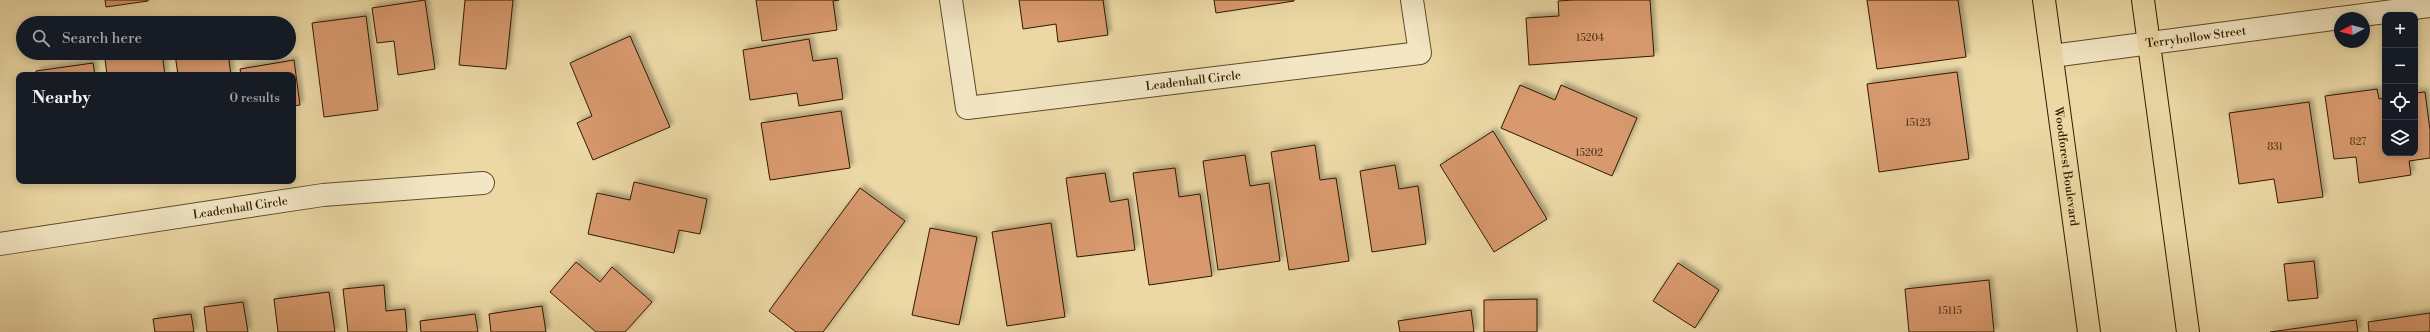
<!DOCTYPE html>
<meta charset="utf-8">
<style>
body{margin:0;font-family:"Libre Bodoni",serif;background:#20242c;color:#f1f3f6}
.controls{position:absolute;right:12px;top:12px;display:grid;overflow:hidden;border-radius:8px;box-shadow:0 2px 10px #0003}
.controls button{width:36px;height:36px;display:grid;place-items:center;padding:0;border:0;border-bottom:1px solid #363941;background:#171b24;color:#f1f3f6;font:20px sans-serif}
.compass{position:absolute;left:2334px;top:12px;width:36px;height:36px;border-radius:50%;background:#171b24;box-shadow:0 2px 10px #0003;rotate:263deg}
.list{margin:0;padding:0;list-style:none}
h2{display:flex;justify-content:space-between;align-items:center;height:52px;margin:0;padding:0 16px;font-size:17px}
h2 small{font-size:13px;font-weight:400;color:#9ea1a6}
.icon{flex:none;width:22px;height:22px;fill:none;stroke:currentColor;stroke-width:2;stroke-linecap:round;stroke-linejoin:round}
.map{position:relative;flex:none;width:2430px;height:332px;overflow:hidden}
.search{position:absolute;background:#171b24;box-shadow:0 2px 10px #0003;left:16px;top:16px;width:280px;height:44px;display:flex;align-items:center;gap:10px;box-sizing:border-box;padding:0 14px;border-radius:22px;color:#9ea1a6;font-size:15px}
.panel{position:absolute;background:#171b24;box-shadow:0 2px 10px #0003;left:16px;top:72px;width:280px;height:112px;border-radius:8px}
.map>svg:first-child{display:block}
.building{fill:#d7996d;stroke:#311a00;filter:url(#shadow)}
.lines{fill:none;stroke-linecap:round;stroke-linejoin:round}
.minor-casing{stroke:#604a29;stroke-width:24}
.major-casing{stroke:#311a00;stroke-width:24}
.minor{stroke:#f2e6c4;stroke-width:22}
.major{stroke:#ebd8a5;stroke-width:22}
.labels{text-anchor:middle;stroke-width:4;stroke-linejoin:round;paint-order:stroke}
.number-label{font-size:10px;fill:#5a3a1b}
.street-label{font-size:12px;fill:#311a00;stroke:#f2e6c4}
</style>
<div class="map">
<svg width="2430" height="332" viewBox="0 0 2430 332">
<defs>
<filter id="shadow"><feDropShadow dx="3.5" dy="-3.5" stdDeviation="2" flood-color="#0004"/></filter>
</defs>
<rect width="100%" height="100%" fill="#ebd8a5"/>
<filter id="stains"><feTurbulence type="fractalNoise" baseFrequency=".005" numOctaves="4"/><feColorMatrix values="0 0 0 0 .2 0 0 0 0 .09 0 0 0 0 .02 0 0 0 .5 -.17"/></filter>
<radialGradient id="worn" r=".72"><stop offset=".6" stop-color="#630" stop-opacity="0"/><stop offset="1" stop-color="#630" stop-opacity=".3"/></radialGradient>
<g class="building">
<polygon points="105,0 148,0 148,1 106,7"/>
<polygon points="425,0 435,69 398,75 394,41 377,43 372,8"/>
<polygon points="465,0 513,0 506,69 459,65"/>
<polygon points="756,0 839,0 833,1 837,30 762,41"/>
<polygon points="1019,0 1103,0 1108,35 1058,42 1056,24 1023,29"/>
<polygon points="1214,0 1294,0 1294,1 1216,13"/>
<polygon points="1573,0 1650,0 1654,56 1529,65 1526,18 1559,16 1558,1"/>
<polygon points="1867,0 1958,0 1966,57 1877,69"/>
<polygon points="366,16 378,110 324,117 312,23"/>
<polygon points="630,36 670,127 593,160 577,123 592,116 570,63"/>
<polygon points="809,39 813,61 837,58 843,99 799,106 797,93 750,100 743,50"/>
<polygon points="147,53 162,53 165,75 107,75 105,59"/>
<polygon points="228,53 231,75 178,75 175,54"/>
<polygon points="294,60 300,105 293,106 293,75 241,75 240,69"/>
<polygon points="93,63 95,75 36,75 36,71"/>
<polygon points="1957,72 1969,159 1879,172 1867,84"/>
<polygon points="1520,85 1555,100 1561,85 1637,118 1612,176 1501,128"/>
<polygon points="2377,89 2379,99 2385,98 2385,153 2415,153 2415,93 2425,92 2430,130 2430,158 2409,161 2411,175 2359,183 2356,157 2334,159 2325,96"/>
<polygon points="2309,102 2323,197 2278,203 2274,179 2239,184 2229,113"/>
<polygon points="841,111 850,168 770,180 761,123"/>
<polygon points="1493,131 1547,219 1494,252 1440,165"/>
<polygon points="1315,145 1320,180 1336,178 1349,261 1289,270 1271,152"/>
<polygon points="1245,155 1250,186 1269,183 1280,261 1218,270 1203,161"/>
<polygon points="1395,165 1399,189 1418,186 1426,244 1372,252 1360,171"/>
<polygon points="1175,168 1179,197 1200,194 1212,276 1149,285 1133,173"/>
<polygon points="1105,173 1110,202 1128,199 1135,250 1077,257 1066,178"/>
<polygon points="634,182 707,199 700,234 679,230 674,253 588,234 597,193 630,200"/>
<polygon points="860,188 905,221 823,332 796,332 769,311"/>
<polygon points="1051,223 1065,317 1007,326 992,232"/>
<polygon points="930,228 977,237 959,325 912,315"/>
<polygon points="2314,261 2318,298 2288,301 2284,264"/>
<polygon points="576,262 600,282 612,267 652,302 625,332 596,332 550,292"/>
<polygon points="1678,263 1719,290 1695,328 1653,301"/>
<polygon points="1989,280 1994,332 1909,332 1905,289"/>
<polygon points="384,285 386,311 405,309 407,332 348,332 343,289"/>
<polygon points="329,292 335,332 278,332 274,299"/>
<polygon points="1537,299 1537,332 1484,332 1484,300"/>
<polygon points="243,302 248,332 207,332 204,307"/>
<polygon points="542,306 546,332 491,332 489,314"/>
<polygon points="1471,310 1474,332 1400,332 1398,321"/>
<polygon points="2430,313 2430,332 2369,332 2368,322"/>
<polygon points="191,314 194,332 155,332 153,319"/>
<polygon points="475,314 478,332 421,332 420,321"/>
<polygon points="2356,320 2358,332 2270,332"/>
</g>
<g class="lines">
<defs>
<g id="minor">
<path id="s1" d="M951 0 967 108 1420 53 1412 0"/>
<polyline points="2341,18 2430,6"/>
<path id="s2" d="M2052 56 2340 18"/>
<path id="s3" d="M0 244 323 195 483 183"/>
</g>
<g id="major">
<path id="s4" d="M2044 0 2089 332"/>
<polyline points="2143,0 2188,332"/>
</g>
</defs>
<use href="#minor" class="minor-casing"/>
<use href="#major" class="major-casing"/>
<use href="#minor" class="minor"/>
<use href="#major" class="major"/>
</g>
<g class="labels">
<g class="number-label">
<text x="1590" y="41">15204</text>
<text x="1918" y="126">15123</text>
<text x="2358" y="145">827</text>
<text x="2275" y="150">831</text>
<text x="1589" y="156">15202</text>
<text x="1950" y="314">15115</text>
</g>
<g class="street-label">
<text dy="4" stroke="none"><textPath href="#s2" startOffset="145">Terryhollow Street</textPath></text>
<text dy="4" stroke="none"><textPath href="#s1" startOffset="337">Leadenhall Circle</textPath></text>
<text dy="4" stroke="none"><textPath href="#s4" startOffset="168">Woodforest Boulevard</textPath></text>
<text dy="4" stroke="none"><textPath href="#s3" startOffset="243">Leadenhall Circle</textPath></text>
</g>
</g>
<rect width="100%" height="100%" filter="url(#stains)"/>
<rect width="100%" height="100%" fill="url(#worn)"/>
</svg>
<div class="controls">
<button>+</button>
<button>−</button>
<button><svg class="icon" aria-label="locate" viewBox="0 0 24 24"><circle cx="12" cy="12" r="6"/><path d="M12 2v4M12 18v4M2 12h4M18 12h4"/></svg></button>
<button><svg class="icon" aria-label="layers" viewBox="0 0 24 24"><path d="M12 4l9 5-9 5-9-5zM3 14l9 5 9-5"/></svg></button>
</div>
<svg class="compass" viewBox="-18 -18 36 36"><path d="M0-13l5 13h-10z" fill="#e53935"/><path d="M0 13l5-13h-10z" fill="#9ea1a6"/></svg>
<div class="search"><svg class="icon" aria-label="search" viewBox="0 0 24 24"><circle cx="10" cy="10" r="6"/><path d="M15 15l6 6"/></svg>Search here</div>
<section class="panel">
<h2>Nearby<small>0 results</small></h2>
<ul class="list">
</ul>
</section>
</div>
